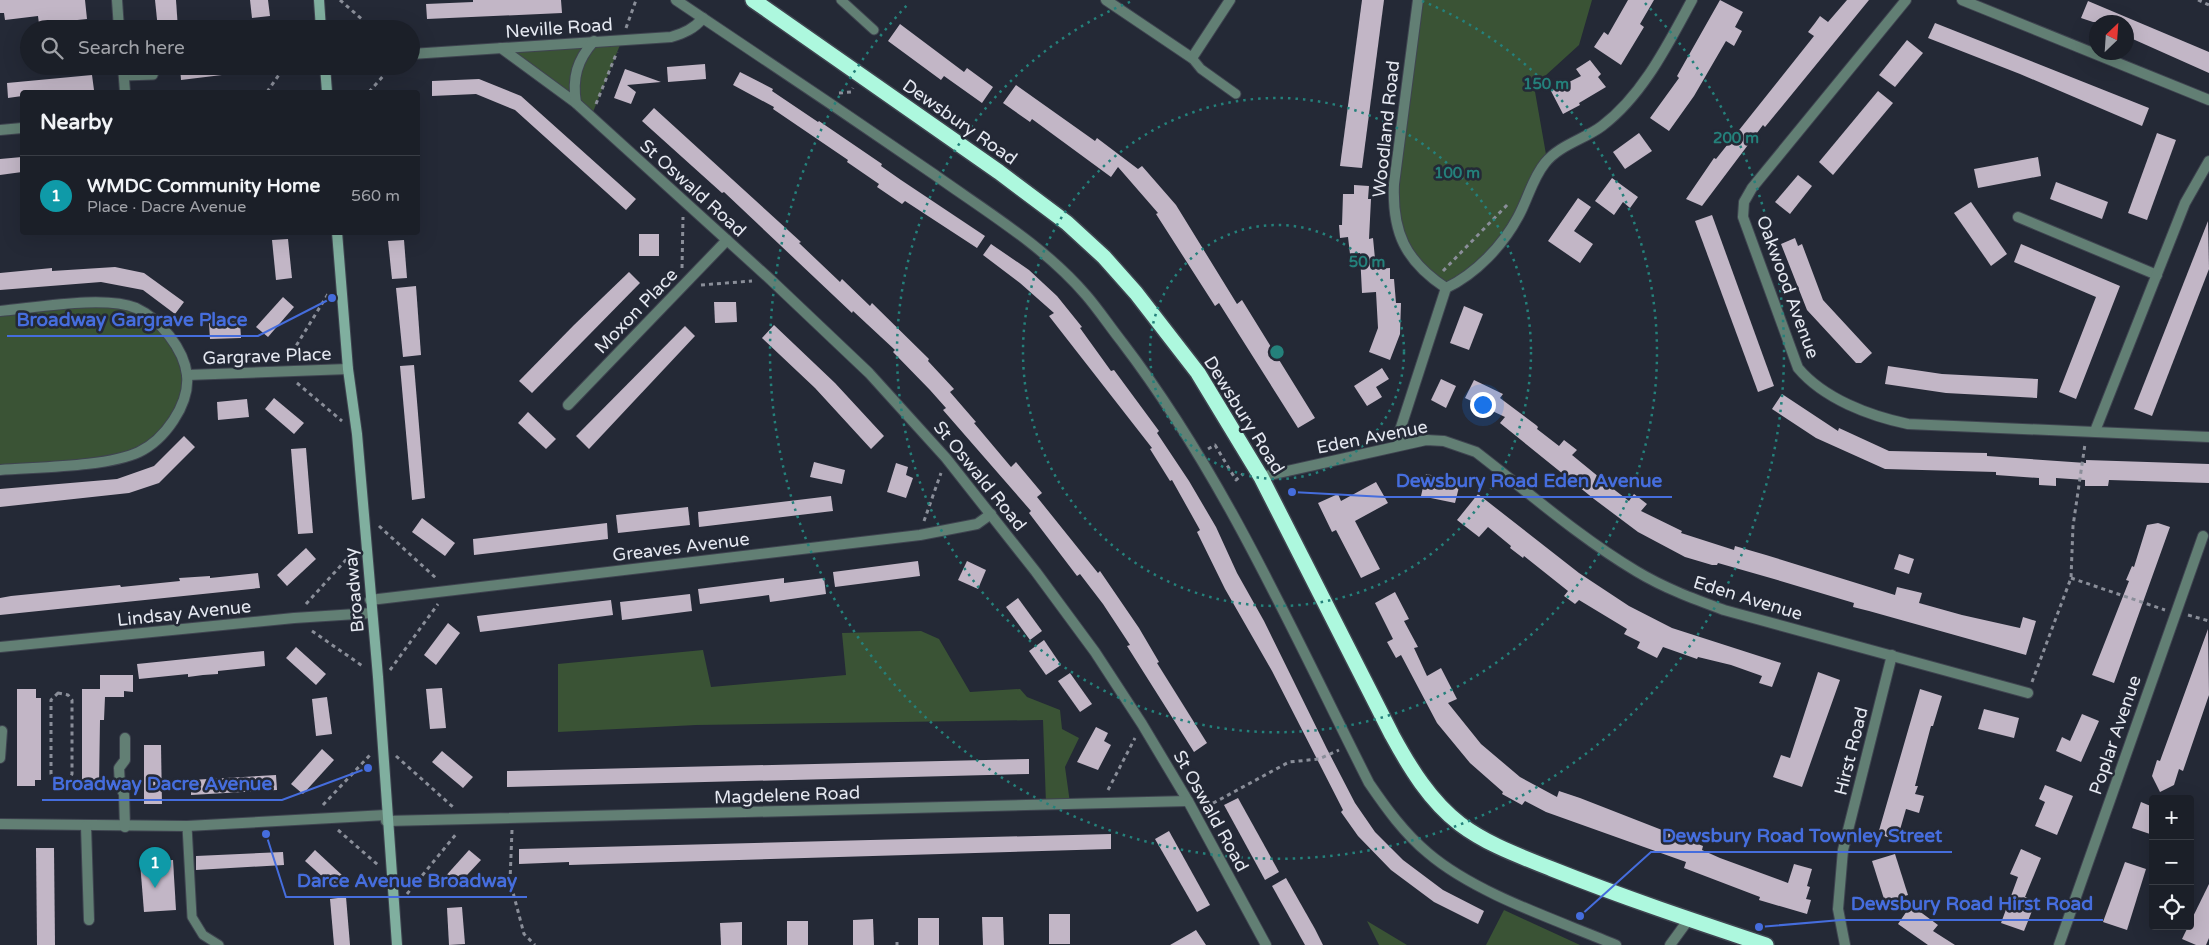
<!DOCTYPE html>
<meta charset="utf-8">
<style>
body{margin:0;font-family:"Varela Round",sans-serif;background:#282c34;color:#f1f3f6}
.controls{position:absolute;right:15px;bottom:15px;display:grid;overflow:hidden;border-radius:5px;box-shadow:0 5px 20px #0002}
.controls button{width:45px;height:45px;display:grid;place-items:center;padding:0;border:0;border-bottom:1px solid #393d45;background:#1b1f28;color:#f1f3f6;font:25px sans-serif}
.compass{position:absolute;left:2089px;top:15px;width:45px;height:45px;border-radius:50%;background:#1b1f28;box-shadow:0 5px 20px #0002;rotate:25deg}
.you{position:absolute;left:1482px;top:404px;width:18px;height:18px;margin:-12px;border:4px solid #fff;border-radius:50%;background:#1a73e8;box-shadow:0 0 0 8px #1a73e833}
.badge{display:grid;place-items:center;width:32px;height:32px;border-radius:50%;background:#5cc7e8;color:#fff;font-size:16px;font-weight:700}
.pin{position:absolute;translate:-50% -41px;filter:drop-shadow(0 1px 2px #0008)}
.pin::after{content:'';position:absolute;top:26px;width:18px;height:15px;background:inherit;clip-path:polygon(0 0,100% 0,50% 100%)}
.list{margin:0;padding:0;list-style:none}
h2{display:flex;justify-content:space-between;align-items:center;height:65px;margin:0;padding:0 20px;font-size:21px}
h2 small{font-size:16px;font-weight:400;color:#a0a2a8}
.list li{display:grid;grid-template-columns:32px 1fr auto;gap:15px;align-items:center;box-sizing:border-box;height:80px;padding:0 20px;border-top:1px solid #393d45}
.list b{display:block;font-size:19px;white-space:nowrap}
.list p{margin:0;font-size:16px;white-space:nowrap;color:#a0a2a8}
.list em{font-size:16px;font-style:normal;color:#a0a2a8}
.icon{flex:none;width:28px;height:28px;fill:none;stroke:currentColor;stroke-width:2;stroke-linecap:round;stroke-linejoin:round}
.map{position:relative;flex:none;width:2209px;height:945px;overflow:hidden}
.search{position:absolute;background:#1b1f28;box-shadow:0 5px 20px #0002;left:20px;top:20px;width:400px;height:55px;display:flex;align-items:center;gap:12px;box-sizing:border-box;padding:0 18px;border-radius:28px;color:#a0a2a8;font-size:19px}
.panel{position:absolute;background:#1b1f28;box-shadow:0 5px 20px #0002;left:20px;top:90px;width:400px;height:145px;border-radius:5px}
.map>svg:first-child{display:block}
.green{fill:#3a5335}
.building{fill:#c2b6c6}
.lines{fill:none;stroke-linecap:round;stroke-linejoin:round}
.lane-casing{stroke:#3f4450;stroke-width:11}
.street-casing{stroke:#3f4450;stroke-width:12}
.secondary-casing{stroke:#3f4450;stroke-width:12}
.highway-casing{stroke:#3f4450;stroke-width:18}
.path{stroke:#8a8e99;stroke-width:3;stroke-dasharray:4 4;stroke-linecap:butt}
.lane{stroke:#627f74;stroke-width:9}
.street{stroke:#627f74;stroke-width:10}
.secondary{stroke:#80af9f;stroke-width:10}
.highway{stroke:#adf8de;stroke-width:15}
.ring{fill:none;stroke:#24817b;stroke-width:2.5;stroke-dasharray:2.5 5}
.labels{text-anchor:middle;stroke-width:5;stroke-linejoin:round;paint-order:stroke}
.street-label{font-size:18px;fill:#e5e8f1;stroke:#242936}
.centre{fill:#24817b;stroke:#242936;stroke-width:2.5}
.ring-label{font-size:15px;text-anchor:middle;font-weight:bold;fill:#24817b;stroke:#242936;stroke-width:5;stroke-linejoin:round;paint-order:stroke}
.leader{fill:none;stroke:#456ddd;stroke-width:2}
.callout-dot{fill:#456ddd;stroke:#242936;stroke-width:2}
.callout-label{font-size:19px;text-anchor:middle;font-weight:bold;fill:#456ddd;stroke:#242936;stroke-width:5;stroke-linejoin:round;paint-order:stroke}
</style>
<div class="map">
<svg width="2209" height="945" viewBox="0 0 2209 945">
<rect width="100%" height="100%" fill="#242936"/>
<g class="green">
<polygon points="1418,0 1592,0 1579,45 1534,86 1547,160 1528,196 1486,259 1446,288 1405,248 1394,184"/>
<polygon points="622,40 591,117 501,48"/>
<polygon points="98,302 147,315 177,350 186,387 164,433 126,457 0,470 0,311"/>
<polygon points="921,631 939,639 970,692 1020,689 1027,697 1060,710 1062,729 1079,738 1065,767 1070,803 1046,804 1043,720 696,725 558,732 558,664 703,650 711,687 846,675 842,633"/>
<polygon points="1504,910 1580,945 1486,945"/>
<polygon points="1367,921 1407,945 1379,945"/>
</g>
<g class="building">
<polygon points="0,0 85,0 87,19 39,24 38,16 5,20 4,13 0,13"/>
<polygon points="155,0 176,0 178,29 158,29"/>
<polygon points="250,0 268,0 270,16 252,18"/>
<polygon points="473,0 561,0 562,13 427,19 426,4 473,2"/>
<polygon points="1362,0 1384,0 1362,168 1340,166"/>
<polygon points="1628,0 1654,0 1640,24 1644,27 1621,65 1594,47 1604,32 1608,35"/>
<polygon points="1720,0 1743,12 1735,27 1742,31 1734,46 1726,41 1694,96 1669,131 1650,118 1679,78 1677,76"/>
<polygon points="1847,0 1869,0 1765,127 1763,125 1702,206 1686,199 1714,158 1716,159 1814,36 1808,32 1815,23 1820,16 1828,22"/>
<polygon points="2088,1 2209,52 2209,73 2126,36 2126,22 2093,22 2081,18"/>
<polygon points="1935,23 2149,108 2142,126 2020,74 1928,38"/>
<polygon points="900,24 964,72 967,68 993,87 982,103 944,76 941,80 888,41"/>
<polygon points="1907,40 1923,53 1895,87 1879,75"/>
<polygon points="1590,60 1601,74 1598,77 1606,87 1579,103 1580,105 1563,114 1551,91 1581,76 1576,69"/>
<polygon points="705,64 706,79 668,82 667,67"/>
<polygon points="180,66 222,66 222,75 181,80"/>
<polygon points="625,69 661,82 627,85 636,92 631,104 614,98"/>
<polygon points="740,72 773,89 772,91 818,122 819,121 882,164 881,166 901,180 985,236 977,248 905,201 902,204 877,187 879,184 847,162 848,160 773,109 774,107 733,85"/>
<polygon points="92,75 94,90 22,92 22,96 8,98 7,83"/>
<polygon points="479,79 521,96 636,199 626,210 515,110 476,94 432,96 432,81"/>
<polygon points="1016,85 1095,141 1097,138 1138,169 1142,166 1176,205 1237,304 1242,300 1315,418 1298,428 1219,303 1215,306 1156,214 1158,213 1118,167 1111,177 1032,119 1030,122 1003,103"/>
<polygon points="1878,91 1893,103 1833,175 1819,162"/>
<polygon points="654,108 801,242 799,243 840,282 842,279 870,306 872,303 929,359 928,361 954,389 950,392 976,422 974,423 1011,467 1016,462 1042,493 1037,497 1098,573 1100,571 1139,628 1159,662 1157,663 1207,743 1194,752 1127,646 1130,645 1103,604 1080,574 1077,576 1029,513 1031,511 943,410 946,408 930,390 893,352 895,350 853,311 852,313 724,192 722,193 642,121"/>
<polygon points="1639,133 1652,151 1625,169 1613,152"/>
<polygon points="2157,133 2176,140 2147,220 2128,213"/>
<polygon points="22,157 22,172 0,175 0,159"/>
<polygon points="2038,157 2041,176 1978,188 1974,169"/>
<polygon points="1798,175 1812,186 1790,214 1775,202"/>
<polygon points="1612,178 1638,197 1630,208 1623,202 1614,215 1595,201"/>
<polygon points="2056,182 2108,202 2102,219 2050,199"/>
<polygon points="1354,185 1369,186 1368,199 1371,199 1369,239 1373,238 1376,269 1390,268 1390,279 1394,279 1396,303 1401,303 1400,334 1390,360 1369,352 1378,328 1376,292 1362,293 1360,253 1350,254 1348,237 1340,238 1339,225 1342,225 1343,194 1354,194"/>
<polygon points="1578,198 1591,207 1574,231 1593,244 1580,263 1548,241"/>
<polygon points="1971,202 2007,254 1991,266 1954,213"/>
<polygon points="1712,215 1774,386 1758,392 1695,221"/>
<polygon points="2208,221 2209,269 2152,416 2134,409"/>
<rect x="639" y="234" width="20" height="22"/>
<polygon points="1795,238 1798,246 1802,244 1823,300 1872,353 1861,363 1856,363 1807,310 1781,244"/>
<polygon points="288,239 292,278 276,280 272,240"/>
<polygon points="404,240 407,278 392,279 388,241"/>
<polygon points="991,244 1029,270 1057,296 1082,327 1080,328 1111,371 1114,370 1159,431 1157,433 1189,481 1216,527 1237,573 1264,621 1327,749 1355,803 1375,832 1403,860 1443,890 1484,911 1478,924 1434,902 1391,870 1358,836 1341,812 1343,810 1272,671 1225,589 1197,532 1200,530 1172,480 1170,481 1150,449 1152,448 1049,316 1054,313 1020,283 983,255"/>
<polygon points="2021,244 2120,286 2076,399 2059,392 2096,297 2014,262"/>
<polygon points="115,267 144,273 184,302 175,314 143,290 101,282 0,290 0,273 52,268 52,271"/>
<polygon points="629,272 640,283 532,393 519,381 574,325"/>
<polygon points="416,286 421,355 403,357 396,288"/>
<polygon points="283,297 294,307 268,337 256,327"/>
<polygon points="714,302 736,302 737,322 715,323"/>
<polygon points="1464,306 1483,314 1469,350 1450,343"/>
<polygon points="240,321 241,338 210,339 209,323"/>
<polygon points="774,325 835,383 884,436 871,449 815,388 762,338"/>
<polygon points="685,326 695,336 589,449 576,436"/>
<polygon points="414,365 425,498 412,500 400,366"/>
<polygon points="1888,366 1942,374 2038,379 2037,398 1946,393 1885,384"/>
<polygon points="1382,368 1389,379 1376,387 1382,397 1367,406 1354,386"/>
<polygon points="1441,379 1456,386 1446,408 1431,400"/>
<polygon points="1474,380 1503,394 1500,398 1536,425 1538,427 1537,429 1559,446 1564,440 1577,450 1572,455 1616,491 1629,501 1634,494 1647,504 1641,511 1682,531 1681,533 1734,550 1735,546 1766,555 1895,595 1897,587 1922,593 1919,603 1962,615 2020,628 2023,617 2036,621 2026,655 1869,611 1853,607 1854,603 1774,579 1718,563 1717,565 1712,565 1685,557 1638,532 1594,499 1500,423 1505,417 1465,398"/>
<polygon points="1782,394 1838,431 1839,428 1889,451 1987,453 1987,456 2086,463 2086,460 2209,464 2209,483 2109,480 2108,486 2085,486 2085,480 2056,478 2056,486 2039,485 2039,478 1996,475 1996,472 1885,469 1816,438 1772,409"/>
<polygon points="274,398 304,423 294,434 265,409"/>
<polygon points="247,399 249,417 218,420 217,402"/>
<polygon points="528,412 556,439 546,449 518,423"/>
<polygon points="184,436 195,447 159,483 129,493 0,507 0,489 117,479 154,466"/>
<polygon points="306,448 313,533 298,534 291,449"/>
<polygon points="814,462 845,470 842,484 810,477"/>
<polygon points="896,463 908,467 906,475 913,478 906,498 887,492"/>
<polygon points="1426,474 1456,480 1455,486 1459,487 1455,503 1421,496"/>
<polygon points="1376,482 1388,503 1355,521 1380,569 1361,578 1336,530 1332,532 1318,503 1338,494 1341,501"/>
<polygon points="1478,494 1579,573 1629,606 1672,628 1781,663 1772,687 1759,683 1762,676 1731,665 1698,657 1697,659 1663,647 1657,658 1637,648 1640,642 1624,634 1627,629 1579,600 1575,604 1564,596 1568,591 1524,556 1523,558 1510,548 1511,546 1488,527 1479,537 1457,520"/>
<polygon points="831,496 833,511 699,527 698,512"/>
<polygon points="688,507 690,525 618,533 616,515"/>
<polygon points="422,518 455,543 445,556 412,532"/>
<polygon points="607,523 608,539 474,555 473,539"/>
<polygon points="2158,523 2170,527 2114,683 2092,675 2129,581 2126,580 2132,566 2134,567 2147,525"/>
<polygon points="306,548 316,559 287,586 277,575"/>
<polygon points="1899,554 1914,559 1909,574 1894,569"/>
<polygon points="918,561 920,576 835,587 833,572"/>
<polygon points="967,561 986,570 978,589 958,580"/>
<polygon points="258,573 260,588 0,615 0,598 11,596 120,585 121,587 180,581 179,578 210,576 210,578"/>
<polygon points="784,578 784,583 824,578 826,594 770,602 769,595 700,604 698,589"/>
<polygon points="1395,592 1409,619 1404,621 1418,647 1414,648 1427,676 1441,668 1457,699 1448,703 1481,744 1520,777 1557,797 1559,791 1580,798 1703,846 1702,850 1720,858 1788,883 1794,864 1812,869 1807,886 1810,887 1806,899 1811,900 1807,914 1759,900 1760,897 1684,868 1686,862 1546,812 1525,801 1522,805 1502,794 1503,792 1470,763 1437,723 1401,655 1396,658 1387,642 1393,639 1375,603"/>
<polygon points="690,594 692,611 622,620 620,602"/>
<polygon points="1018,598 1042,631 1030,640 1006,607"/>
<polygon points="611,600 613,615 480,632 477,616"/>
<polygon points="448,623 460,633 436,665 424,655"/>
<polygon points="2208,629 2209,695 2183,771 2179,769 2174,785 2160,792 2152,776 2157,760 2160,761"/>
<polygon points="1044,640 1061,665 1046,675 1029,651"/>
<polygon points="296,647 326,674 316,685 286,658"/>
<polygon points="264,651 265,666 218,671 218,674 203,675 188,677 188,674 139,679 137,664"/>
<polygon points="1818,672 1840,680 1802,787 1773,777 1781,755 1790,758"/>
<polygon points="1070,673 1092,704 1080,712 1058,681"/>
<polygon points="100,675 133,675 133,692 124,691 124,697 105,697 104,720 100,720 99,787 82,786 82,689 100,689"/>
<polygon points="442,688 446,728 430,729 426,689"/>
<polygon points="17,689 36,689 36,698 41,698 41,780 35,780 35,786 17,786"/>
<polygon points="1920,689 1942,696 1933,726 1931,726 1915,786 1918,786 1915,794 1924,796 1919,813 1906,809 1897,840 1878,834"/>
<polygon points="327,697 332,734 316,736 312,699"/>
<polygon points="1984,709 2019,718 2014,738 1978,729"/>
<polygon points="2082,714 2099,721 2081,762 2056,751 2062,737 2070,741"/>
<polygon points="1096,727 1108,733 1104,741 1111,745 1098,770 1077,762"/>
<polygon points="144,745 161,745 162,804 144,804"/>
<polygon points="322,749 334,760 303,794 291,784"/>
<polygon points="442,751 473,777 463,788 432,762"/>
<polygon points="1029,759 1029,774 507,787 507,771"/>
<polygon points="276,775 277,790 191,795 191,780"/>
<polygon points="2045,785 2073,796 2057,835 2035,826 2045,802 2039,799"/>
<polygon points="1238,798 1279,872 1265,880 1224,805"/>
<polygon points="2141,802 2153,807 2153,835 2132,828"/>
<polygon points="1169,831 1210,905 1197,912 1155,839"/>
<polygon points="1111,834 1111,849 569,865 569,862 519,864 519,849"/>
<polygon points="36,848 54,848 55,945 37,945"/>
<polygon points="2021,849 2041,858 2025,897 2036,901 2024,931 2001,923 2018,877 2010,874"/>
<polygon points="315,850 343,876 334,887 305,861"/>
<polygon points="469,850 481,860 454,889 443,879"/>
<polygon points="283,852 284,865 196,870 196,856"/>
<polygon points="1895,854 1908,895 1885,902 1872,861"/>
<polygon points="173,860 176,910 144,912 140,862"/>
<polygon points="2125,862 2146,869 2127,930 2103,922"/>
<polygon points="1286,878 1315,929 1323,945 1305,945 1272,886"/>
<polygon points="2209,884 2209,938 2206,945 2196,945 2182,939"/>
<polygon points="346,897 350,945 334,945 330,899"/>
<polygon points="1911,905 1938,925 1933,931 1955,945 1928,945 1898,924"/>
<polygon points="462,907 465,944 449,945 447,908"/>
<rect x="1049" y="914" width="21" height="30"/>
<polygon points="982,917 1003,917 1004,945 983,945"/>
<rect x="918" y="918" width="21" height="27"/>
<polygon points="873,919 874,945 853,945 853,920"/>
<rect x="787" y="921" width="21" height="24"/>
<polygon points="742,922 742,945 721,945 720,923"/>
<polygon points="1196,930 1206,945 1170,945 1191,933"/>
</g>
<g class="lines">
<defs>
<g id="lane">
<polyline points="841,0 874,30"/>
<polyline points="1192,58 1201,69 1236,94"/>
<polyline points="124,76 153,75 156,66"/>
<polyline points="187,826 192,917 203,935 219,945"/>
</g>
<g id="street">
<polyline points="117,0 119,29"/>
<path d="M676 0C763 58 849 116 935 175 987 212 1044 246 1086 295 1099 310 1110 327 1122 342 1225 477 1293 633 1369 783 1386 808 1404 833 1428 853 1476 894 1557 920 1616 945"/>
<polyline points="1106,0 1192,58 1230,0"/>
<path d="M1906 0 1752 188 1744 202 1743 217 1798 368C1824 399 1870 416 1908 424L2209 437"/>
<polyline points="1962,0 2209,100"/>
<polyline points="501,48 576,103 771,280 869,373 946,458 1036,572 1095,652 1142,724 1188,801 1266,945"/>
<path d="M411 54 671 37C684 33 694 29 703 18"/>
<polyline points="123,66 125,92"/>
<path d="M576 103C572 78 577 60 594 41"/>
<polyline points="0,130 22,128"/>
<polyline points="2018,217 2157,275"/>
<path d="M1446 288C1476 274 1503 245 1518 217 1528 199 1532 179 1545 163 1559 145 1585 139 1602 126 1643 95 1668 44 1692 0"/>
<path d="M0 311C35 308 104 295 136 308 160 319 184 349 187 375 190 405 164 440 139 452 107 467 37 467 0 470"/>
<polyline points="187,375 348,369"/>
<polyline points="568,405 727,240"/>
<polyline points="2095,431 2185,203 2209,161"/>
<path d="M1399 445 1400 430 1446 288C1405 261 1392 232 1394 184L1418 0"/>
<path d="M1261 477 1426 440 1444 441 1476 452C1528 492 1579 537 1636 571 1664 588 1694 599 1724 610L2028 693"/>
<polyline points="370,600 920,535 977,524 991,514"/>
<polyline points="0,647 294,618 372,613"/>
<polyline points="0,758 2,731"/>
<polyline points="386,821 1188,801"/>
<polyline points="0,824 187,826 386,815"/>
<polyline points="86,826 89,920"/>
<polyline points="125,827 124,794 120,786 119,768 125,760 125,738"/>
<polyline points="1670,945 1689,919"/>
<polyline points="1845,945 1838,909 1843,850 1892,655"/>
<polyline points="2059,945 2203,536"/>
</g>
<g id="secondary">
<polyline points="319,0 321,29"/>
<polyline points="325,66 327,92"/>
<polyline points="337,232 348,369 357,434 378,677 397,945"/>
</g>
<path id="highway" d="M753 0 999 172 1067 223 1104 257 1136 293 1198 373 1261 477 1392 735C1410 768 1430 801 1460 824 1488 845 1520 856 1552 869 1622 897 1694 921 1766 945"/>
</defs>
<use href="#lane" class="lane-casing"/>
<use href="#street" class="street-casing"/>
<use href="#secondary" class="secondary-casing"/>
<use href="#highway" class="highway-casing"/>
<g class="path">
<polyline points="340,0 373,29"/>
<polyline points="2198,0 2209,5"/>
<polyline points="626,28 636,0"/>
<polyline points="267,92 285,66"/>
<polyline points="369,92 392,66"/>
<polyline points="839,93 851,92 853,88"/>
<polyline points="596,104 617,52"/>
<polyline points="682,268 683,217"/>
<polyline points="1443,271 1508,204"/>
<polyline points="701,285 752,281"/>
<polyline points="288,359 328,294"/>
<polyline points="297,383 342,421"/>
<polyline points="1208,449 1215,445 1236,480 1243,474"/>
<polyline points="924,521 941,473"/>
<polyline points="379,526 437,579"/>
<polyline points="2071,578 2165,610"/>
<polyline points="306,604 354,551"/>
<polyline points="2188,615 2209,621"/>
<polyline points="312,631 364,667"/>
<polyline points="390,670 438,604"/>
<polyline points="2032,682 2071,578 2073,526 2085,444"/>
<path d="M58 693 68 695 72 700V774C69 782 63 784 54 781L51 774V700Z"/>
<polyline points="396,756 453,807"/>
<polyline points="1108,790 1135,738"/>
<polyline points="323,805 370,755"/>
<polyline points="1206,807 1289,762 1319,759 1339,750"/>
<polyline points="338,830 378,865"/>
<polyline points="512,830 510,881 524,934 535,945"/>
<polyline points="407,894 457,833"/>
<polyline points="897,942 897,945"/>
</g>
<use href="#lane" class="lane"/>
<use href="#street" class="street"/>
<use href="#secondary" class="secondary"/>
<use href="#highway" class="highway"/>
</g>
<g class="ring">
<circle cx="1277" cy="352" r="127"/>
<circle cx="1277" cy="352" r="254"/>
<path d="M1422 1A380 380 0 1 1 1132 1"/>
<path d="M1645 3A507 507 0 1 1 909 3"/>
</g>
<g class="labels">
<g class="street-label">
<text transform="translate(559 28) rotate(-4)" y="6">Neville Road</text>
<text transform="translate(960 122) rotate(35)" y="6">Dewsbury Road</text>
<text transform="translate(1386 129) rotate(-84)" y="6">Woodland Road</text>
<text transform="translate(693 188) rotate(42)" y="6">St Oswald Road</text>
<text transform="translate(1788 287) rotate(70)" y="6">Oakwood Avenue</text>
<text transform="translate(636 311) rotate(-46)" y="6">Moxon Place</text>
<text transform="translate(267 356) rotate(-2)" y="6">Gargrave Place</text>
<text transform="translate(1244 415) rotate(58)" y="6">Dewsbury Road</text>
<text transform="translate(1372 437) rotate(-11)" y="6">Eden Avenue</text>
<text transform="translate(980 476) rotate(51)" y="6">St Oswald Road</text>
<text transform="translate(681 547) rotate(-7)" y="6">Greaves Avenue</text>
<text transform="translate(354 590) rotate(-95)" y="6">Broadway</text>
<text transform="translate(1748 598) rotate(17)" y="6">Eden Avenue</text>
<text transform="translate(184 613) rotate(-6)" y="6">Lindsay Avenue</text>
<text transform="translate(2115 735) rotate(-71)" y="6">Poplar Avenue</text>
<text transform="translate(1851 751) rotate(-76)" y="6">Hirst Road</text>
<text transform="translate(787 795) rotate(-2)" y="6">Magdelene Road</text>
<text transform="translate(1211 811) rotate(61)" y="6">St Oswald Road</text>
</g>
</g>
<circle cx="1277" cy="352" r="8" class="centre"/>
<g class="ring-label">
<text x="1546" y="89">150 m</text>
<text x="1736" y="143">200 m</text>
<text x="1457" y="178">100 m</text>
<text x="1367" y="267">50 m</text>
</g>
<path class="leader" d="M332 298L258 336H7M1292 492L1385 497H1672M368 768L282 800H42M1580 916L1651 852H1952M266 834L286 897H527M1759 927L1841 920H2103"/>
<g class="callout-dot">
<circle cx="332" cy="298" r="5"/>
<circle cx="1292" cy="492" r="5"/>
<circle cx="368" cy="768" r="5"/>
<circle cx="1580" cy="916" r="5"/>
<circle cx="266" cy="834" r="5"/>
<circle cx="1759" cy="927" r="5"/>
</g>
<g class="callout-label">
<text x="132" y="326">Broadway Gargrave Place</text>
<text x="1529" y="487">Dewsbury Road Eden Avenue</text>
<text x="162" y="790">Broadway Dacre Avenue</text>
<text x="1802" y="842">Dewsbury Road Townley Street</text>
<text x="407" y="887">Darce Avenue Broadway</text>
<text x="1972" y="910">Dewsbury Road Hirst Road</text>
</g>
</svg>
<div class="controls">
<button>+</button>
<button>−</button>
<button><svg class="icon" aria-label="locate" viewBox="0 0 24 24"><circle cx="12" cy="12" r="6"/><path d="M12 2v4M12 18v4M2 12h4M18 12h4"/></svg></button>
</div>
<svg class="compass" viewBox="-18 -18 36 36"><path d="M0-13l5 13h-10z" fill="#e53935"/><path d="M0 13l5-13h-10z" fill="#a0a2a8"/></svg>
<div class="you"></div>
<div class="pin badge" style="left:155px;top:888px;background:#0f9aa8">1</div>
<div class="search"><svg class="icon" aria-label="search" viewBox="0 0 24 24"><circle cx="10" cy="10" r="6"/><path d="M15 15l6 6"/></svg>Search here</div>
<section class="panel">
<h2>Nearby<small></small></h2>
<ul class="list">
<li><span class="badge" style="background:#0f9aa8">1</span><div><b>WMDC Community Home</b><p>Place · Dacre Avenue</p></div><em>560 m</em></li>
</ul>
</section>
</div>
